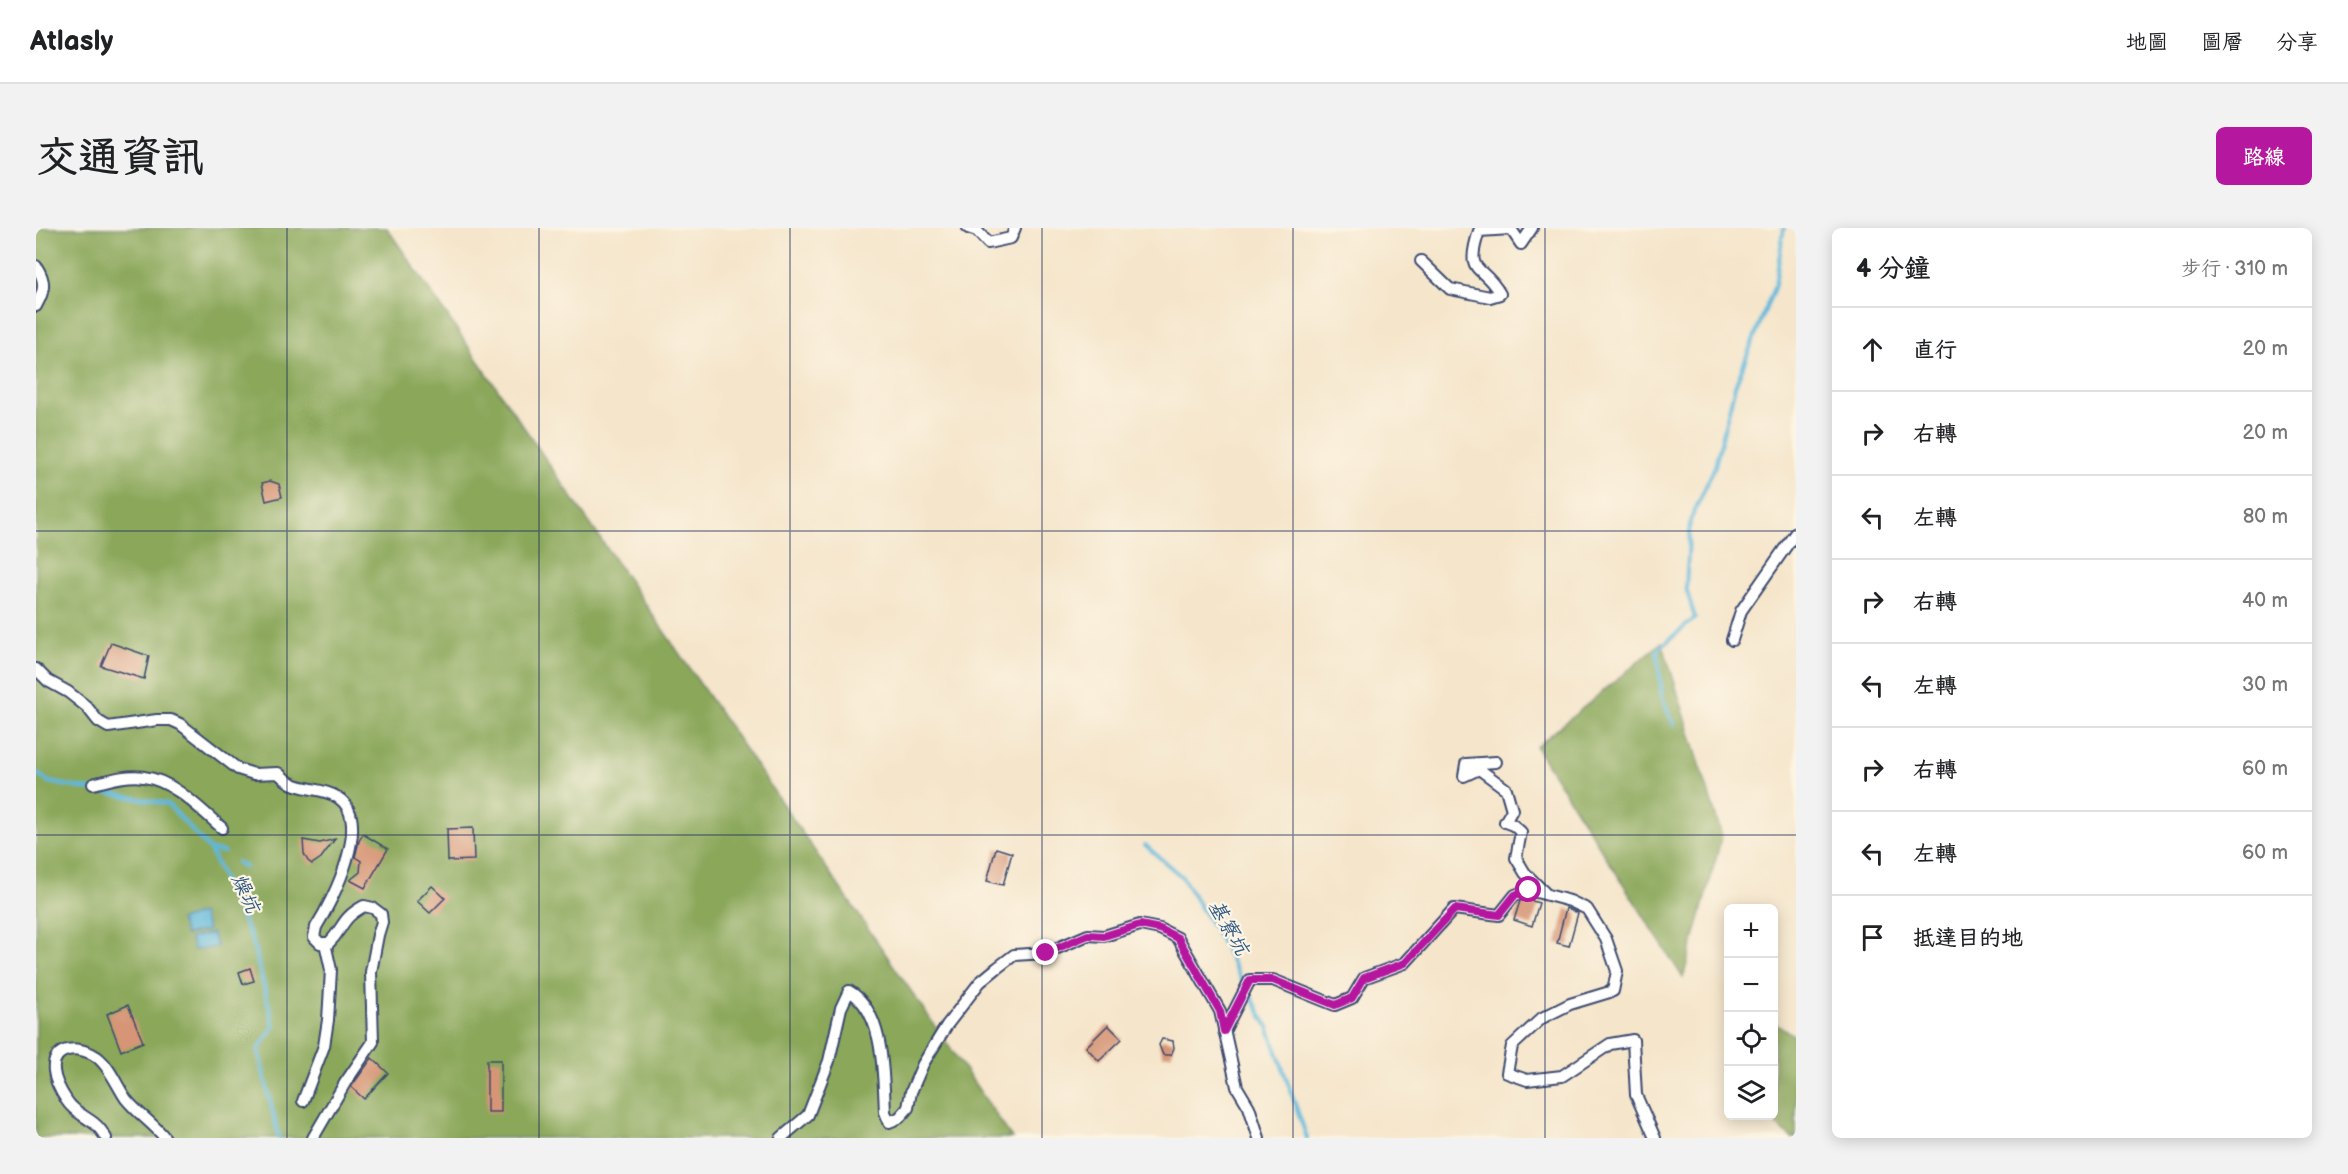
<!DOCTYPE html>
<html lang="zh-TW">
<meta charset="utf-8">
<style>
body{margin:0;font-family:"Balsamiq Sans","LXGW WenKai TC",sans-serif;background:#f2f2f2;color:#202124}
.controls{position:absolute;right:18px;bottom:18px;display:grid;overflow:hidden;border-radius:9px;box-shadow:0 3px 15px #0003}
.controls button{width:54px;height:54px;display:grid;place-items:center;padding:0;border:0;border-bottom:2px solid #e0e0e0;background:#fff;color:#202124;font:30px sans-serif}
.stop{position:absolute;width:18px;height:18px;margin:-14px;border:4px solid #b5179e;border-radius:50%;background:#fff}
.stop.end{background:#b5179e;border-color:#fff;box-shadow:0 2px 6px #0008}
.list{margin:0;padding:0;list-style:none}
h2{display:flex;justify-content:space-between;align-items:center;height:78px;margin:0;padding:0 24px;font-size:26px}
h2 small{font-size:20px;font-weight:400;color:#757577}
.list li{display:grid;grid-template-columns:39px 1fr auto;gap:18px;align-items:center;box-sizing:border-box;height:84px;padding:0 24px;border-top:2px solid #e0e0e0}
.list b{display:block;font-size:22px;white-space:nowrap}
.list em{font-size:20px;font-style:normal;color:#757577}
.icon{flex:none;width:33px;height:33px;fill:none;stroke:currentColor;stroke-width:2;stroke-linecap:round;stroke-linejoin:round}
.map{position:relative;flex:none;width:1760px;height:910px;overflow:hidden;border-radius:9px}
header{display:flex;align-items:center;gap:36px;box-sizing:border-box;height:84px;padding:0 30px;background:#fff;border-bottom:2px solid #e0e0e0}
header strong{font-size:28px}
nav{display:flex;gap:33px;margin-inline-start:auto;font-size:21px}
.intro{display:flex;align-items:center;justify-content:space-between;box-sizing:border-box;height:144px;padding:0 36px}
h1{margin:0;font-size:42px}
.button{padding:15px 27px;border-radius:9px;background:#b5179e;color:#fff;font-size:21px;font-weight:700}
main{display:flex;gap:36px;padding:0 36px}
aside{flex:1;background:#fff;border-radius:9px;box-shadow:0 3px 15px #0003}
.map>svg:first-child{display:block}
.forest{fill:#8aa75a;stroke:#526b5c;stroke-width:1.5}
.water{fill:#5db8db;stroke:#3c749c;stroke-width:1.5}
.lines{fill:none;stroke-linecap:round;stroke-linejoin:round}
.stream{stroke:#5db8db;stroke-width:4}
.building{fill:#d69576}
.street-casing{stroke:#3c4a6e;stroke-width:14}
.street{stroke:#fff;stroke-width:10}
.route{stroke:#b5179e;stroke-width:8}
.grid{fill:none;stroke:#1b2f5e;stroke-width:1.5;stroke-opacity:0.55}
.labels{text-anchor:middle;stroke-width:4.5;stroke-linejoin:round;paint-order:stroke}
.water-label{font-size:20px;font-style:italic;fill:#2f5884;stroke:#fcf5e5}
</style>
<header>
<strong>Atlasly</strong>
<nav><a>地圖</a><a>圖層</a><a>分享</a></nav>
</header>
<div class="intro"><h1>交通資訊</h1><a class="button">路線</a></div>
<main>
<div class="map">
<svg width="1760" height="910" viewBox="0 0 1760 910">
<rect width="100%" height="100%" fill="#fcf5e5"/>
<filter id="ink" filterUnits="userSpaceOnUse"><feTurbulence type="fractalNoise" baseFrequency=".0167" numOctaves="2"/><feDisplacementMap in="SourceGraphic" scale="12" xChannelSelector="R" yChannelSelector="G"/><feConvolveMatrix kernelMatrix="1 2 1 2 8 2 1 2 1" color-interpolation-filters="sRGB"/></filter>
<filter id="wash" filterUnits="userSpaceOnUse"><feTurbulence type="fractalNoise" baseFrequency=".008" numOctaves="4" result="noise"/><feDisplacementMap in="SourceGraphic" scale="24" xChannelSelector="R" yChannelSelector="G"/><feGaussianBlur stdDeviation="1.35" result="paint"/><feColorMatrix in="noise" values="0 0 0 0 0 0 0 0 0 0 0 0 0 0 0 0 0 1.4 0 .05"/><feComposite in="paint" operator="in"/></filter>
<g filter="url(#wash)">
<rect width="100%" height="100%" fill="#f5e5ca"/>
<g class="forest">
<polygon points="0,0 351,0 976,910 0,910"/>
<polygon points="1626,414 1686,608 1647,750 1500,519"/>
<polygon points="1738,794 1760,809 1760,910 1756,910 1729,888 1738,888"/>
</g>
<g class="water">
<polygon points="166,685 172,702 149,707 144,692"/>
<polygon points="176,705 181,719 158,722 154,710"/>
</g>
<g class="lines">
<g class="stream">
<polyline points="1638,497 1626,469 1621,422 1659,390 1650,360 1654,293 1679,238 1699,158 1739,57 1748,0"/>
<polyline points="0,545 13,554 132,576 174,622 216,712 238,798 222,822 243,910"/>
<polyline points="1109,617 1146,649 1180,704 1208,757"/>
<polyline points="174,622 188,624"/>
<polyline points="201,634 209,639"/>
<polyline points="1212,763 1233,801 1271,910"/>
</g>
</g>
<g id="blocks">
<g class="building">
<polygon points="234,253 243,256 246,269 230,273 226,255"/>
<polygon points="75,415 113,428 108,451 65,438"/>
<polygon points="437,600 438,632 412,633 411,601"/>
<polygon points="327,606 352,621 329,660 314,652 324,644 325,633 319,629 323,613"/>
<polygon points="299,611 285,630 276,636 272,633 268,626 267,612 284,615"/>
<polygon points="960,620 976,625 967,657 951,653"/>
<polygon points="396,658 409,670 394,685 381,673"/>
<polygon points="1490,671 1503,675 1496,698 1478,692 1484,673"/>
<polygon points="1530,680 1542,685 1533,718 1521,715"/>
<polygon points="214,740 218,753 207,756 203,744"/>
<polygon points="92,777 107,814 85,823 71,786"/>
<polygon points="1072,797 1086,811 1063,833 1050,819"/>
<polygon points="1126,811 1137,813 1138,820 1135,827 1127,827 1123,817"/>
<polygon points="336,830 352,845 328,871 315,859"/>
<rect x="451" y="832" width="14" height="52"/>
</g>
</g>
</g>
<g filter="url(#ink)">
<use href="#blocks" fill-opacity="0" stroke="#3c4a6e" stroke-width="1.5"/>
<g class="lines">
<defs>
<g id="street">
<polyline points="932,0 941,3 952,15 975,10 979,0"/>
<path d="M1385 33 1414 61 1454 69 1464 66C1446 34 1428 49 1443 3L1475 1 1485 16 1496 0"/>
<path d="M0 38C10 53 9 62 0 78"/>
<polyline points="1696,412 1705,383 1760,304"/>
<path d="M0 441 12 453 32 464 51 479 62 493 72 499 121 492H135L144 496 202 541 218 546 242 545C247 549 251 554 257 556 271 562 289 561 301 569 338 591 297 672 280 699L278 709 284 715 292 716C309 699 304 691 328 678L337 680 345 686 346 694 342 707 335 744 337 814 309 855 277 910"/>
<polyline points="1460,534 1430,536 1428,548 1443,541 1470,561 1476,582 1469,594 1477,597 1485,604 1480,630 1489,645 1509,665"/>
<path d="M57 556C73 552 92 546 108 549 137 552 165 582 186 600"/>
<polyline points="1188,803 1214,752 1237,752 1299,777 1316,770 1328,750 1369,735 1418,681 1463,687 1479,667 1493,662 1534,673 1551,681 1570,711 1581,743 1577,763 1534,776 1506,790 1476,818 1471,845 1491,852 1526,848 1574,816 1597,812 1600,867 1619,910"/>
<polyline points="267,873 288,818 292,792 295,742 289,715"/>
<path d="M70 910C67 905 63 899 59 896 49 888 38 884 31 873 25 864 19 853 18 843 15 816 46 818 61 829 74 839 81 858 90 871 102 886 117 895 129 910"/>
<path d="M745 910 772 887 793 833 805 780 813 763C849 784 847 847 849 884L853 894 863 890 872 880 875 864 887 836 911 797 944 754 961 740 978 727 1010 725 1052 707 1068 708 1104 697 1124 701 1142 710 1184 783 1201 859 1213 879 1223 910"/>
</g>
</defs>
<use href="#street" class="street-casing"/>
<use href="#street" class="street"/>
</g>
</g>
<g class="lines" filter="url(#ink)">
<polyline class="route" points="1010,725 1052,707 1068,708 1104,697 1124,701 1142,710 1184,783 1188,803 1214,752 1237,752 1299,777 1316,770 1328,750 1369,735 1419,681 1463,687 1479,667 1493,662"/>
</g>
<path class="grid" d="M251 0V910M503 0V910M754 0V910M1006 0V910M1257 0V910M1509 0V910M0 303H1760M0 607H1760"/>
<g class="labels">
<g class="water-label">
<text transform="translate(210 665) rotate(65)" y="7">燥坑</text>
<text transform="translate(1193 699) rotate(60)" y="7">基寮坑</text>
</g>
</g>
</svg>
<div class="controls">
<button>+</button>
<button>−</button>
<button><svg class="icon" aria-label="locate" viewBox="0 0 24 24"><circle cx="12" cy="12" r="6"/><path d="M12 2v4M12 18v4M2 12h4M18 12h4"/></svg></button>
<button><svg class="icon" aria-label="layers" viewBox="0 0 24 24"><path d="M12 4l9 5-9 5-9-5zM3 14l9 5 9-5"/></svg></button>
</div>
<div class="stop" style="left:1493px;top:662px"></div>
<div class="stop end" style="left:1010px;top:725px"></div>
</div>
<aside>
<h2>4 分鐘<small>步行 · 310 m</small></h2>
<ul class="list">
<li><svg class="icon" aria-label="ahead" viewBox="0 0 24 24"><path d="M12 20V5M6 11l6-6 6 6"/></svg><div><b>直行</b></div><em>20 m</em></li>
<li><svg class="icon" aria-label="right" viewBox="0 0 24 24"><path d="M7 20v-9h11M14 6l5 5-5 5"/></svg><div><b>右轉</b></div><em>20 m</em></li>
<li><svg class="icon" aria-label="left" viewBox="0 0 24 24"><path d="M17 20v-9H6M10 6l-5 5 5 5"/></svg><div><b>左轉</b></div><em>80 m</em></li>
<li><svg class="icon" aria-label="right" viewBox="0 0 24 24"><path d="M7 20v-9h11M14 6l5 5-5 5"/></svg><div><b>右轉</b></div><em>40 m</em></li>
<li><svg class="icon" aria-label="left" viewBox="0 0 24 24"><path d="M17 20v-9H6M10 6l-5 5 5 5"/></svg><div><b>左轉</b></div><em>30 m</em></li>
<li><svg class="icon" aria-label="right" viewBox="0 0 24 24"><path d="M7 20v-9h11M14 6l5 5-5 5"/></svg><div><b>右轉</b></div><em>60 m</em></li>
<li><svg class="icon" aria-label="left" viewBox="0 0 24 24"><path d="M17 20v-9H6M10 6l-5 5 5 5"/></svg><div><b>左轉</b></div><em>60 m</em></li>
<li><svg class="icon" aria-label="arrive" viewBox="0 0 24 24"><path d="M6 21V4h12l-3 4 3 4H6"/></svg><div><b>抵達目的地</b></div></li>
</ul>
</aside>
</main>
